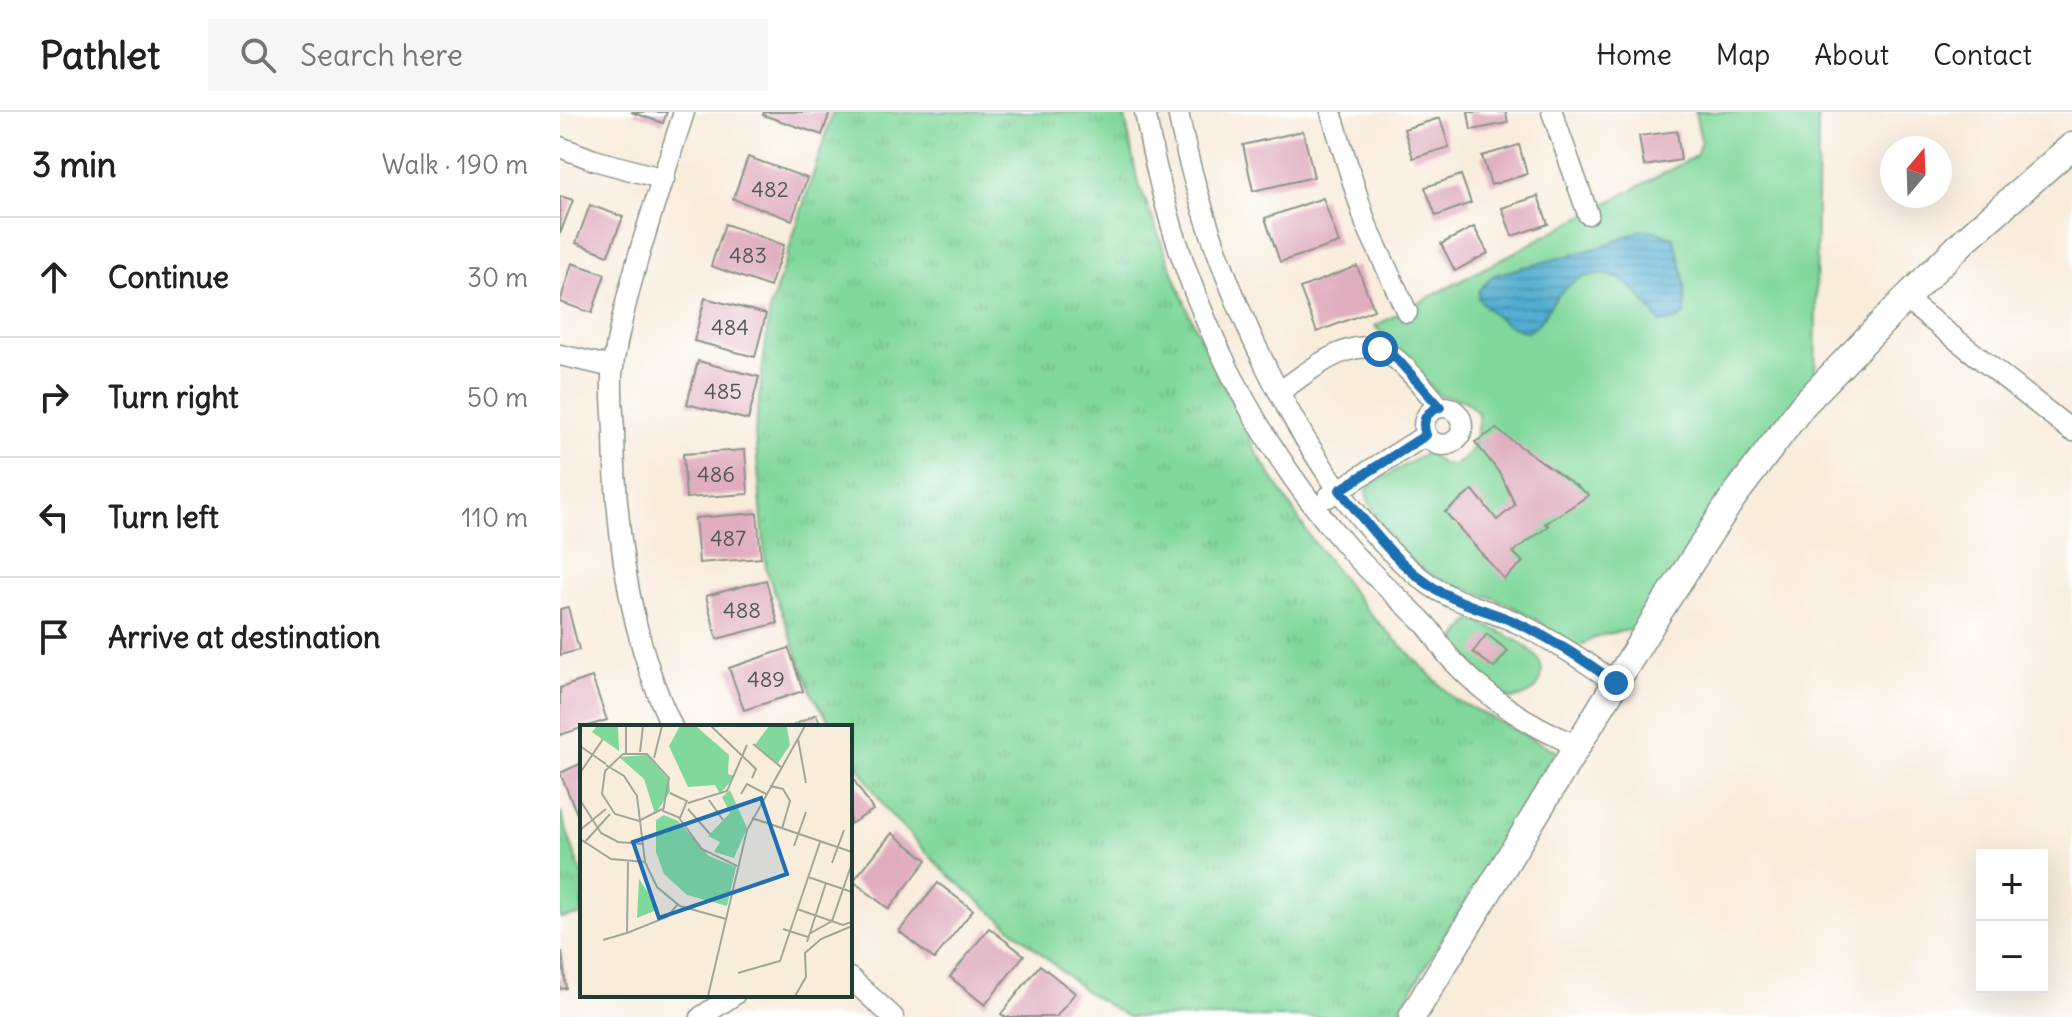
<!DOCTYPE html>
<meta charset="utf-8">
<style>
body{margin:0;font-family:Delius,sans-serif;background:#f6f6f6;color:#202124}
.controls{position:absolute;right:24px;bottom:24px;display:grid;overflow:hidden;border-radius:0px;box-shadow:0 8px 32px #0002}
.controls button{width:72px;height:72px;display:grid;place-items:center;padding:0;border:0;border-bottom:2px solid #e0e0e0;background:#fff;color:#202124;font:40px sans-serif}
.compass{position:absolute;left:1320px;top:24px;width:72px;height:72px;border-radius:50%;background:#fff;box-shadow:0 8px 32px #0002;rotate:19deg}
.stop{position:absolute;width:24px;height:24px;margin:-18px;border:6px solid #1f6fb2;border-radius:50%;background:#fff}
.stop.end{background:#1f6fb2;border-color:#fff;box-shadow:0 2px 8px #0008}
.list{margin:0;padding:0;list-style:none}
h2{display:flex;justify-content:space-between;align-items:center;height:104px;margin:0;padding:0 32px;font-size:34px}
h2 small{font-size:26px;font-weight:400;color:#757577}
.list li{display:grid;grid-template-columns:52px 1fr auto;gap:24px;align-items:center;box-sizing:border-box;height:120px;padding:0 32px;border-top:2px solid #e0e0e0}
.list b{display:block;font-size:30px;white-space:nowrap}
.list em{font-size:26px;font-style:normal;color:#757577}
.icon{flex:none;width:44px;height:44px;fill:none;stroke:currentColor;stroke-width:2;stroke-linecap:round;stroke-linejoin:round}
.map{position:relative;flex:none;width:1512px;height:905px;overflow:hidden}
header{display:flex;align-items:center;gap:48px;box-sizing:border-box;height:112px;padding:0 40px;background:#fff;border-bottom:2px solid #e0e0e0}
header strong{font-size:38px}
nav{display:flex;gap:44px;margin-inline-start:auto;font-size:28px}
.search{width:560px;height:72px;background:#f6f6f6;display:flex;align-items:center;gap:20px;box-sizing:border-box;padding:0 28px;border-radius:0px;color:#757577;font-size:30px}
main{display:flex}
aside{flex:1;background:#fff}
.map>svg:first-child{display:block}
.grass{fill:#81d89c;stroke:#508a68;stroke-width:2}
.park{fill:url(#park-tufts);stroke:#508a68;stroke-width:2}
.water{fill:url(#water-rules);stroke:#397682;stroke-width:2}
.building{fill:#e0adbf}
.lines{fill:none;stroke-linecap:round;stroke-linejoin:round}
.minor-casing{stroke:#8c9488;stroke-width:23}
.tertiary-casing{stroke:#8c9488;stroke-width:29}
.minor{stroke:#fff;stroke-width:20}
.tertiary{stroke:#fff;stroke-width:26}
.route{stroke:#1f6fb2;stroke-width:10}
.labels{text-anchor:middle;stroke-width:8;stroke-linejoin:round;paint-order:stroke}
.number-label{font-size:22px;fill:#4f5957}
.inset-road{fill:none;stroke:#a1a698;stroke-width:2}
.view{fill:#1f6fb2;fill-opacity:0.15;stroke:#1f6fb2;stroke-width:4}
.inset-edge{fill:none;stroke:#1f3d34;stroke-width:4}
</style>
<header>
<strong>Pathlet</strong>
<div class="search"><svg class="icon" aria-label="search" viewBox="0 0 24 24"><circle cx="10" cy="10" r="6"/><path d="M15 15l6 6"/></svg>Search here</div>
<nav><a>Home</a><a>Map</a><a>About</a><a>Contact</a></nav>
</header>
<main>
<aside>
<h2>3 min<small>Walk · 190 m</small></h2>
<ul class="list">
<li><svg class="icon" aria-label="ahead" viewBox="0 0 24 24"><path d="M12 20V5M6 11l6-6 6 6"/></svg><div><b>Continue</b></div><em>30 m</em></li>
<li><svg class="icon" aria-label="right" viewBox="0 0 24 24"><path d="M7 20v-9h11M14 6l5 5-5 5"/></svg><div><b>Turn right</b></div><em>50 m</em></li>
<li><svg class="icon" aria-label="left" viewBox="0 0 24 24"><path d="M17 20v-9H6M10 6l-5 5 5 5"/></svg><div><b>Turn left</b></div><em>110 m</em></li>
<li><svg class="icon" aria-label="arrive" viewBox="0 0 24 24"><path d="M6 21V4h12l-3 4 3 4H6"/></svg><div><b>Arrive at destination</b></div></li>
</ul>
</aside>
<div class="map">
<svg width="1512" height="905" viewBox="0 0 1512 905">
<defs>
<pattern id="park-tufts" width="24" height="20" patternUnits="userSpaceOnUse" patternTransform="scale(2)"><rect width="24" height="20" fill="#81d89c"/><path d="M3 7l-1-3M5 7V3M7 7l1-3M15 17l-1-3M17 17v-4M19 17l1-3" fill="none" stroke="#6fba87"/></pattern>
<pattern id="water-rules" width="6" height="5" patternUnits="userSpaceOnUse" patternTransform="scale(2)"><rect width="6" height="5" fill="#53aed1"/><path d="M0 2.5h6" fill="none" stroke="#448faa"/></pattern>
</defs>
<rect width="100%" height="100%" fill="#fff"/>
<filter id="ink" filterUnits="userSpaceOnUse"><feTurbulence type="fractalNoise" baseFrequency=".0125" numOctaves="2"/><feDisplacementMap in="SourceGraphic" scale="16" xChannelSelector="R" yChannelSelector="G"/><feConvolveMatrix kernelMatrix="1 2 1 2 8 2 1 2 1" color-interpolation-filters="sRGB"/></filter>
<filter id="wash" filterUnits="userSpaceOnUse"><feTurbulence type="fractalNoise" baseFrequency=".006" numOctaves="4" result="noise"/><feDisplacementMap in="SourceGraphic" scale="32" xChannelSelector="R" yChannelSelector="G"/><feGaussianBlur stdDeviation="1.8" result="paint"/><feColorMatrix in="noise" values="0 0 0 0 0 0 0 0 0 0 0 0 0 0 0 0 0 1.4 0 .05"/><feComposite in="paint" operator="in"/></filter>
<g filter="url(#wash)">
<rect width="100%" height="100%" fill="#f8ecdb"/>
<g class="grass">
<path d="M1135 0H1258L1255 274 1079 517C1055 520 1036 521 1016 537 993 518 966 500 938 488 915 478 890 474 868 461 845 447 811 406 806 379L812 372 867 341C872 344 878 350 883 352 910 359 920 319 918 301L904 288 879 283 815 214 1136 44 1141 29Z"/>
<path d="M912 507C935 519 993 536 980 569 975 582 964 585 950 587L928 569 894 529Z"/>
</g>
<g class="park">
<polygon points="273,0 564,0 577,67 630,204 695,338 750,425 810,502 894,587 996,639 835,905 568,905 525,879 384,759 327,699 290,641 290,615 273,615 252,582 206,457 195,320 210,197"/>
<polygon points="0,699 22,764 22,803 0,806"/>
</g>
<path class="water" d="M1091 118 1113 125C1122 152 1127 173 1125 202L1114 210H1100C1092 200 1085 188 1076 180 1051 153 1017 159 995 187 986 199 981 213 967 220 946 215 931 203 918 186L919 178 934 163 1045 134 1079 119Z"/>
<g id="blocks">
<g class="building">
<polygon points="71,0 107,0 103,11"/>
<polygon points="204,0 270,0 262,23 203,3"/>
<polygon points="908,0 946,0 948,11 911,18"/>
<polygon points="880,6 889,35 853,46 844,17"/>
<polygon points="743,19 754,65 693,79 683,33"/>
<polygon points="1117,19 1121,48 1084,54 1079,24"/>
<polygon points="959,33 967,62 931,73 922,44"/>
<polygon points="188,45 247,66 232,108 173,87"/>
<polygon points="901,63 911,91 876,104 865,75"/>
<polygon points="0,84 13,88 0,122"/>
<polygon points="978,84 988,112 952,124 942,96"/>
<polygon points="763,86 779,131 720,150 705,106"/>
<polygon points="30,93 63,105 48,143 16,131"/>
<polygon points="165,112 224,133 210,175 151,154"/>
<polygon points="914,115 928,141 895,159 881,132"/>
<polygon points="12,151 45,162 32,201 0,190"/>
<polygon points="797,154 814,198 757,220 740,176"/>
<polygon points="145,186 206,202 195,245 134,229"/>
<polygon points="138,249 199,265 188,308 127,292"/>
<polygon points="936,317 1029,383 985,412 989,414 953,440 963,450 944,467 885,400 913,378 937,408 955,393 941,363 915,330"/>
<polygon points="185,338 188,382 126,386 123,342"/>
<polygon points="197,401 201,446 139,451 135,406"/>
<polygon points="206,468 218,511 157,527 146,484"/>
<polygon points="8,495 19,538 0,543 0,497"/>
<polygon points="927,522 948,539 934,556 913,540"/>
<polygon points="229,536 243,579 184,598 169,556"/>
<polygon points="32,565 47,608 0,623 0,576"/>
<polygon points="256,602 262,615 231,615"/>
<polygon points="22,651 22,700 17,702 0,661"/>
<polygon points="290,662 313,698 290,712"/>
<polygon points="332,721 367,748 329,797 293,769"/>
<polygon points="378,771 413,798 374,847 339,819"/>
<polygon points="429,816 464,843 425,893 390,865"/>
<polygon points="0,840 2,840 6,876 0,877"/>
<polygon points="480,853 515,881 496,905 445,905 441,902"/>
</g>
</g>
</g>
<g filter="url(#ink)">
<use href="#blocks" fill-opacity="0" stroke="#8c9488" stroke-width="2"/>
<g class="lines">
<defs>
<g id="minor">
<path d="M585 0C612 160 682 316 790 438 813 464 839 486 863 510 875 521 881 537 892 548 928 587 967 612 1016 633"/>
<path d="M618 0C645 146 746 385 870 473 896 491 929 498 958 511 993 528 1025 549 1056 571"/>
<polyline points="771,0 806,112 847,200"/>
<polyline points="992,0 1028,102"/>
<polyline points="0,35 34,48 104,67"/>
<polyline points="1345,187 1512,319"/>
<polyline points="0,243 53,255"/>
<path d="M720 279C754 257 798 214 837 248 853 261 866 279 880 295"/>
<circle cx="883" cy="314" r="19"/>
<polyline points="768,385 866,323"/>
<path d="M112 615C69 524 55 419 54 319 53 297 50 273 53 252 68 165 98 83 124 0"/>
<polyline points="290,866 333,905"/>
<polyline points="141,905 174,883"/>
</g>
<polyline id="tertiary" points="852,905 1099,500 1172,387 1243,293 1345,187 1406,127 1512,34"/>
</defs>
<use href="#minor" class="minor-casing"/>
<use href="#tertiary" class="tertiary-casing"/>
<use href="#minor" class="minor"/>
<use href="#tertiary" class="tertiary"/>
</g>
</g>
<g class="lines" filter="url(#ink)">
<path class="route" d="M820 237 837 247 880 295C866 300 861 309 866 323L780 378C810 416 844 463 889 484 910 495 935 501 957 511 993 527 1025 549 1056 571"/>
</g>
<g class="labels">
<g class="number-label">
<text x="210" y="85">482</text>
<text x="188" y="151">483</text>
<text x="170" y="223">484</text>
<text x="163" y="287">485</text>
<text x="156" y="370">486</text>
<text x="168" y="434">487</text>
<text x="182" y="506">488</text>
<text x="206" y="575">489</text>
</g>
</g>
<g transform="translate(20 613)">
<rect width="272" height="272" fill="#f8ecdb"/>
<path d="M17 1H38L39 26 12 7ZM100 1H116L149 30 148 49 155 51 140 69 135 60 108 62 89 21ZM189 1 207 2 210 20 198 38 175 20ZM67 30 89 55 90 67 75 89 64 54 39 32ZM150 65 167 103 154 133 134 127 140 117 128 111 150 88 142 72Z" fill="#81d89c"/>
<path d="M84 90 98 96 129 131 156 142 147 181 107 170 84 149 76 127V95ZM59 154 79 184 57 193Z" fill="#81d89c"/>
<path class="inset-road" d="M131 1 176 44 172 53M218 14 226 58M173 19 201 42M0 21 26 39M60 27 63 1M46 29V1M74 33 82 1M26 40 44 51 57 71 65 137 77 162 100 181 146 194M0 48 23 14M190 61 203 64 210 76 202 104M161 69 167 59 186 69M0 75 21 108 38 117 64 119M129 75 143 95M108 78 147 66 167 20M82 84 59 96 35 89 22 69 25 46 43 29H67L89 53 83 86 100 93 107 76 90 68M108 84 130 109M99 93 122 124 157 141M172 93 272 127M0 105 26 84M0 114 31 134 65 137M4 118 30 89M214 121 226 87M48 137 47 208 87 192 98 179M252 138 264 105M228 152 272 167M217 184 263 200 272 197M203 204 228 212M229 209 252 196 272 138M23 215 47 208M227 217 246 158M158 248 200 236 240 117M128 271 167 105 225 1M215 271 226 252 225 228 241 214 272 201"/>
<path class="view" d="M181 73 207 149 79 193 53 117Z"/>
<rect width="272" height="272" class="inset-edge"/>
</g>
</svg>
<div class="controls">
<button>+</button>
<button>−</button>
</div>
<svg class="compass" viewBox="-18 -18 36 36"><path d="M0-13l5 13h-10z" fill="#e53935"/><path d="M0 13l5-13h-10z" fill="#757577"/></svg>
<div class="stop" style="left:820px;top:237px"></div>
<div class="stop end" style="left:1056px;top:571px"></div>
</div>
</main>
